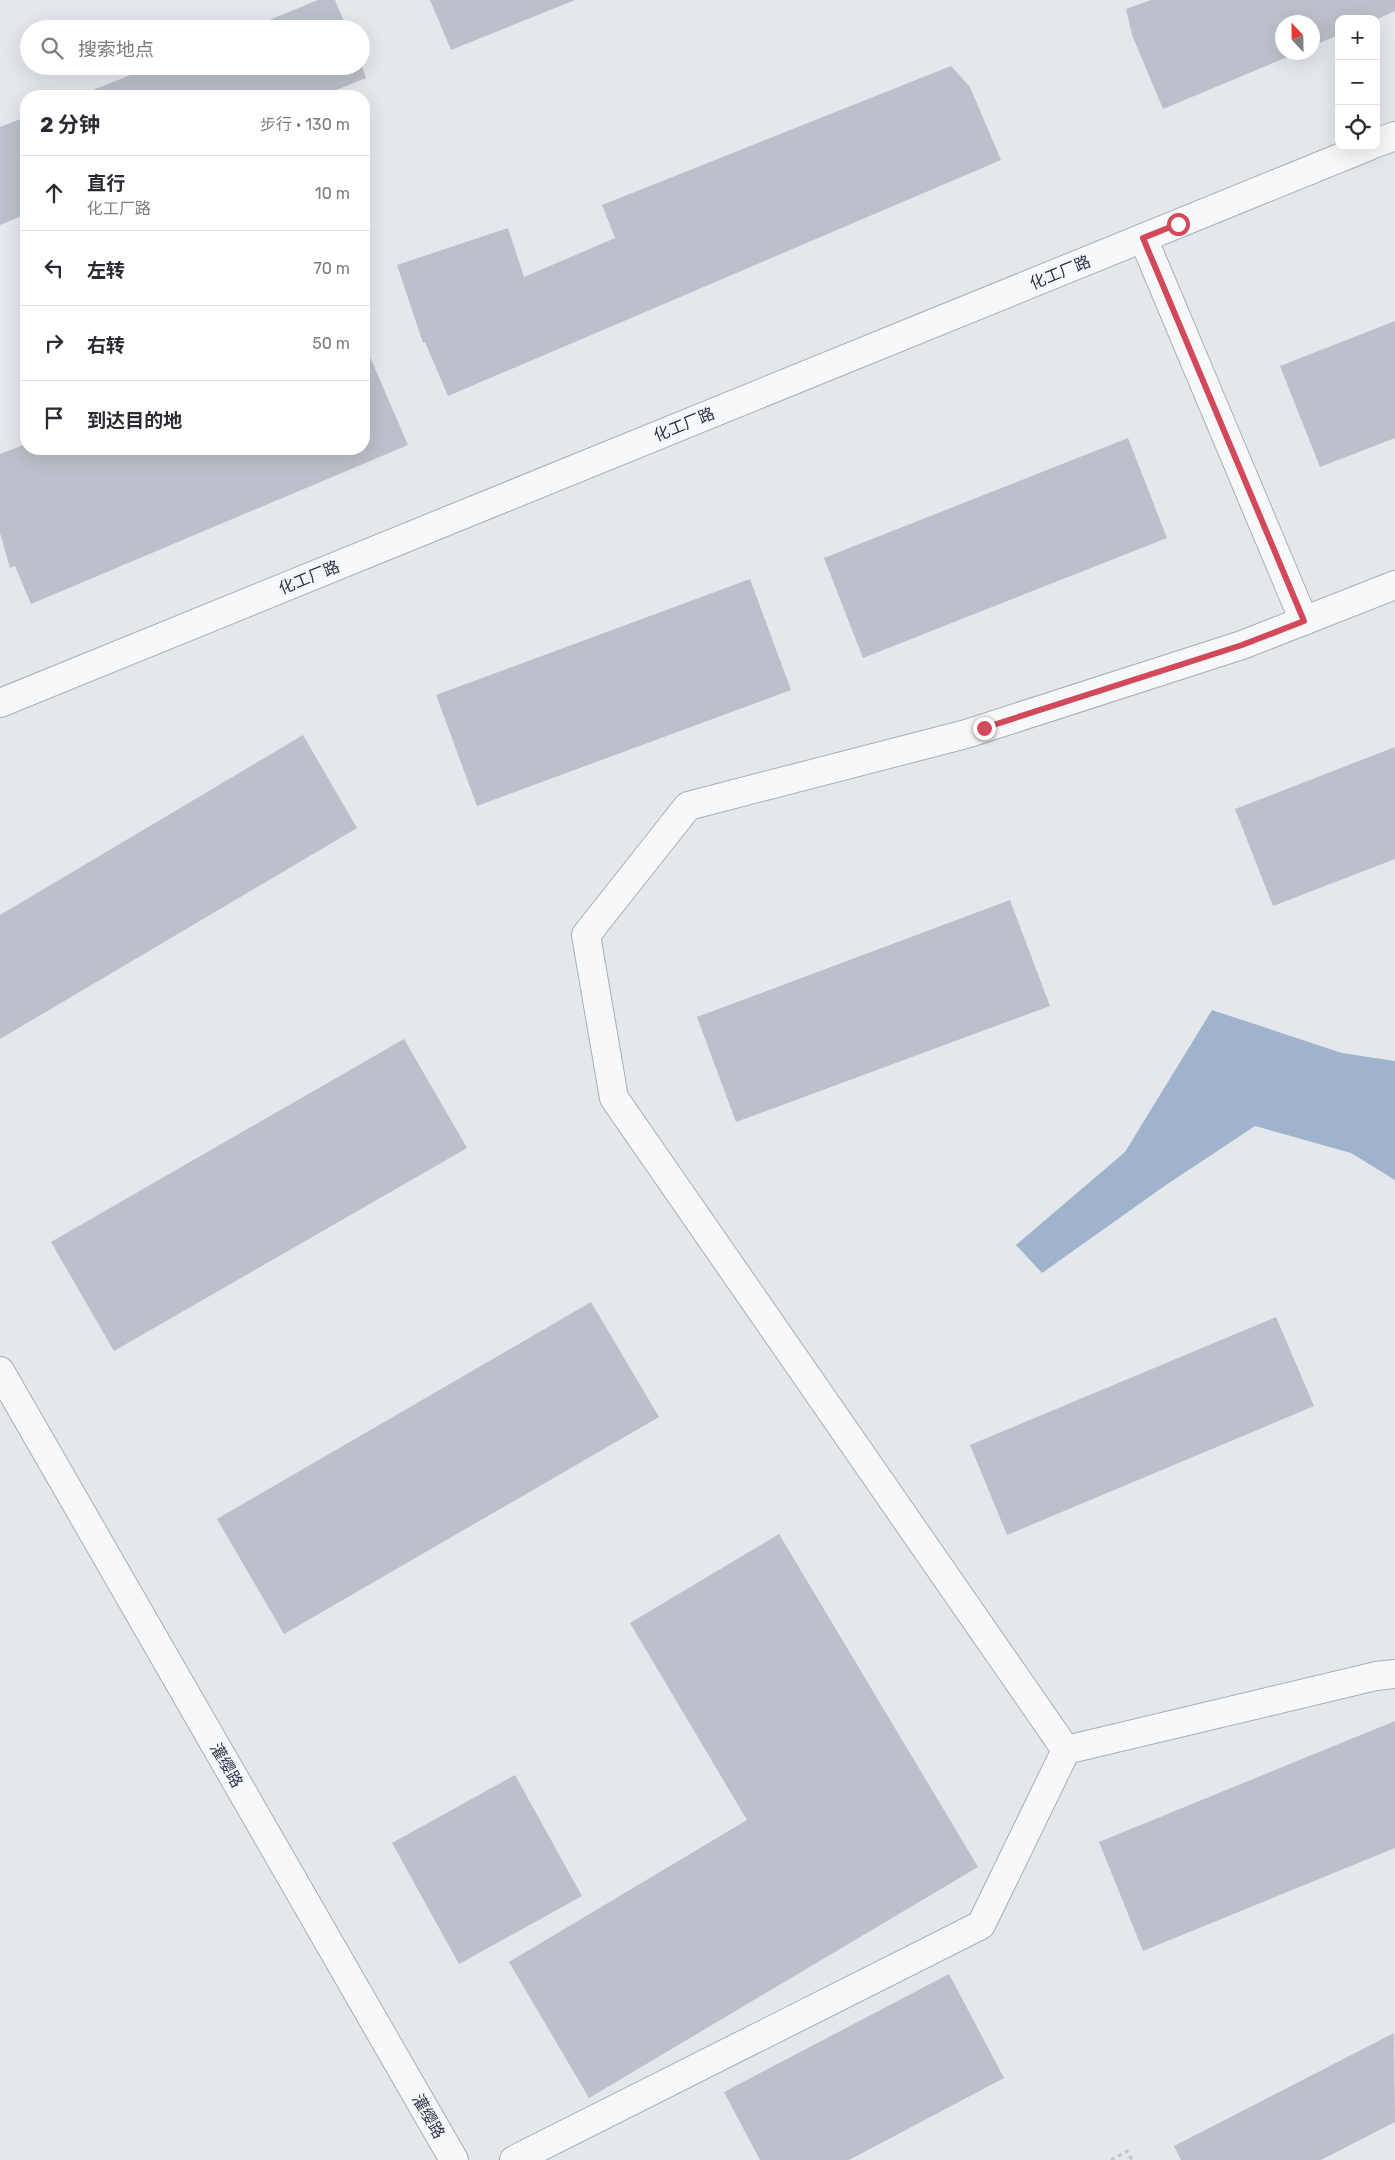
<!DOCTYPE html>
<html lang="zh">
<meta charset="utf-8">
<style>
body{margin:0;font-family:Rubik,"Noto Sans SC",sans-serif;background:#f2f2f3;color:#2b2b33}
.controls{position:absolute;right:15px;top:15px;display:grid;overflow:hidden;border-radius:10px;box-shadow:0 5px 20px #0002}
.controls button{width:45px;height:45px;display:grid;place-items:center;padding:0;border:0;border-bottom:1px solid #e1e1e2;background:#fff;color:#2b2b33;font:25px sans-serif}
.compass{position:absolute;left:1275px;top:15px;width:45px;height:45px;border-radius:50%;background:#fff;box-shadow:0 5px 20px #0002;rotate:338deg}
.stop{position:absolute;width:15px;height:15px;margin:-11px;border:4px solid #d1495b;border-radius:50%;background:#fff}
.stop.end{background:#d1495b;border-color:#fff;box-shadow:0 1px 5px #0008}
.list{margin:0;padding:0;list-style:none}
h2{display:flex;justify-content:space-between;align-items:center;height:65px;margin:0;padding:0 20px;font-size:21px}
h2 small{font-size:16px;font-weight:400;color:#7c7c81}
.list li{display:grid;grid-template-columns:32px 1fr auto;gap:15px;align-items:center;box-sizing:border-box;height:75px;padding:0 20px;border-top:1px solid #e1e1e2}
.list b{display:block;font-size:19px;white-space:nowrap}
.list p{margin:0;font-size:16px;white-space:nowrap;color:#7c7c81}
.list em{font-size:16px;font-style:normal;color:#7c7c81}
.icon{flex:none;width:28px;height:28px;fill:none;stroke:currentColor;stroke-width:2;stroke-linecap:round;stroke-linejoin:round}
.map{position:relative;flex:none;width:1395px;height:2160px;overflow:hidden}
.search{position:absolute;background:#fff;box-shadow:0 5px 20px #0002;left:20px;top:20px;width:350px;height:55px;display:flex;align-items:center;gap:12px;box-sizing:border-box;padding:0 18px;border-radius:28px;color:#7c7c81;font-size:19px}
.panel{position:absolute;background:#fff;box-shadow:0 5px 20px #0002;left:20px;top:90px;width:350px;height:365px;border-radius:20px}
.map>svg:first-child{display:block}
.water{fill:#9fb4cc}
.building{fill:#bbc0ca}
.lines{fill:none;stroke-linecap:round;stroke-linejoin:round}
.minor-casing{stroke:#a9aeb7;stroke-width:30}
.tertiary-casing{stroke:#a9aeb7;stroke-width:30}
.path{stroke:#c2c5cb;stroke-width:3;stroke-dasharray:4 4;stroke-linecap:butt}
.minor{stroke:#f7f8fa;stroke-width:28}
.tertiary{stroke:#f7f8fa;stroke-width:28}
.route{stroke:#d1495b;stroke-width:6}
.labels{text-anchor:middle;stroke-width:5;stroke-linejoin:round;paint-order:stroke}
.street-label{font-size:16px;fill:#2b3445;stroke:#f4f6f9}
</style>
<div class="map">
<svg width="1395" height="2160" viewBox="0 0 1395 2160">
<rect width="100%" height="100%" fill="#e4e7ec"/>
<polygon class="water" points="1212,1010 1342,1053 1395,1061 1395,1180 1351,1153 1255,1126 1166,1185 1042,1273 1016,1245 1125,1152"/>
<g class="building">
<polygon points="318,0 335,0 347,29 247,29"/>
<polygon points="430,0 575,0 451,50"/>
<polygon points="1151,0 1395,0 1395,11 1377,19 1339,19 1339,35 1312,46 1312,22 1282,22 1282,52 1297,53 1163,109 1132,35 1126,9"/>
<polygon points="153,66 362,66 366,78 321,96 78,96"/>
<polygon points="951,66 970,87 1001,160 448,396 425,342 423,343 397,265 508,228 524,277 615,238 602,205"/>
<polygon points="26,117 26,214 0,225 0,127"/>
<polygon points="1395,321 1395,438 1320,467 1280,366"/>
<polygon points="364,343 408,445 31,604 15,566 10,568 0,533 0,454 26,444 26,449 364,449"/>
<polygon points="1128,438 1167,538 863,658 824,558"/>
<polygon points="750,579 791,690 477,806 436,695"/>
<polygon points="303,735 357,828 0,1039 0,915"/>
<polygon points="1395,747 1395,859 1273,906 1235,809"/>
<polygon points="1010,900 1050,1006 736,1122 697,1017"/>
<polygon points="404,1039 467,1148 114,1351 51,1242"/>
<polygon points="591,1302 659,1417 284,1634 217,1519"/>
<polygon points="1276,1317 1314,1406 1007,1535 970,1445"/>
<polygon points="779,1534 978,1867 589,2098 509,1962 747,1820 630,1623"/>
<polygon points="1395,1721 1395,1848 1143,1951 1099,1842"/>
<polygon points="515,1775 582,1896 459,1964 392,1843"/>
<polygon points="949,1974 1004,2078 849,2160 760,2160 724,2092"/>
<polygon points="1394,2033 1395,2122 1321,2160 1181,2160 1174,2146"/>
</g>
<g class="lines">
<defs>
<g id="minor">
<polyline points="1143,238 1304,621"/>
<polyline points="0,1371 454,2160"/>
<polyline points="1066,1750 614,1098 586,935 688,806 966,734 1242,645 1395,585"/>
<polyline points="1066,1750 1376,1676 1395,1674"/>
<polyline points="514,2160 981,1925 1066,1750"/>
</g>
<g id="tertiary">
<polyline points="1376,143 1395,136"/>
<polyline points="0,703 1369,146"/>
</g>
</defs>
<use href="#minor" class="minor-casing"/>
<use href="#tertiary" class="tertiary-casing"/>
<polyline class="path" points="1111,2160 1127,2151 1132,2160"/>
<use href="#minor" class="minor"/>
<use href="#tertiary" class="tertiary"/>
</g>
<g class="lines">
<polyline class="route" points="984,728 1242,645 1304,621 1143,238 1178,224"/>
</g>
<g class="labels">
<g class="street-label">
<text transform="translate(1060 272) rotate(-22)" y="6">化工厂路</text>
<text transform="translate(684 424) rotate(-22)" y="6">化工厂路</text>
<text transform="translate(309 577) rotate(-22)" y="6">化工厂路</text>
<text transform="translate(227 1765) rotate(60)" y="6">灌缨路</text>
<text transform="translate(429 2116) rotate(60)" y="6">灌缨路</text>
</g>
</g>
</svg>
<div class="controls">
<button>+</button>
<button>−</button>
<button><svg class="icon" aria-label="locate" viewBox="0 0 24 24"><circle cx="12" cy="12" r="6"/><path d="M12 2v4M12 18v4M2 12h4M18 12h4"/></svg></button>
</div>
<svg class="compass" viewBox="-18 -18 36 36"><path d="M0-13l5 13h-10z" fill="#e53935"/><path d="M0 13l5-13h-10z" fill="#7c7c81"/></svg>
<div class="stop" style="left:1178px;top:224px"></div>
<div class="stop end" style="left:984px;top:728px"></div>
<div class="search"><svg class="icon" aria-label="search" viewBox="0 0 24 24"><circle cx="10" cy="10" r="6"/><path d="M15 15l6 6"/></svg>搜索地点</div>
<section class="panel">
<h2>2 分钟<small>步行 · 130 m</small></h2>
<ul class="list">
<li><svg class="icon" aria-label="ahead" viewBox="0 0 24 24"><path d="M12 20V5M6 11l6-6 6 6"/></svg><div><b>直行</b><p>化工厂路</p></div><em>10 m</em></li>
<li><svg class="icon" aria-label="left" viewBox="0 0 24 24"><path d="M17 20v-9H6M10 6l-5 5 5 5"/></svg><div><b>左转</b></div><em>70 m</em></li>
<li><svg class="icon" aria-label="right" viewBox="0 0 24 24"><path d="M7 20v-9h11M14 6l5 5-5 5"/></svg><div><b>右转</b></div><em>50 m</em></li>
<li><svg class="icon" aria-label="arrive" viewBox="0 0 24 24"><path d="M6 21V4h12l-3 4 3 4H6"/></svg><div><b>到达目的地</b></div></li>
</ul>
</section>
</div>
